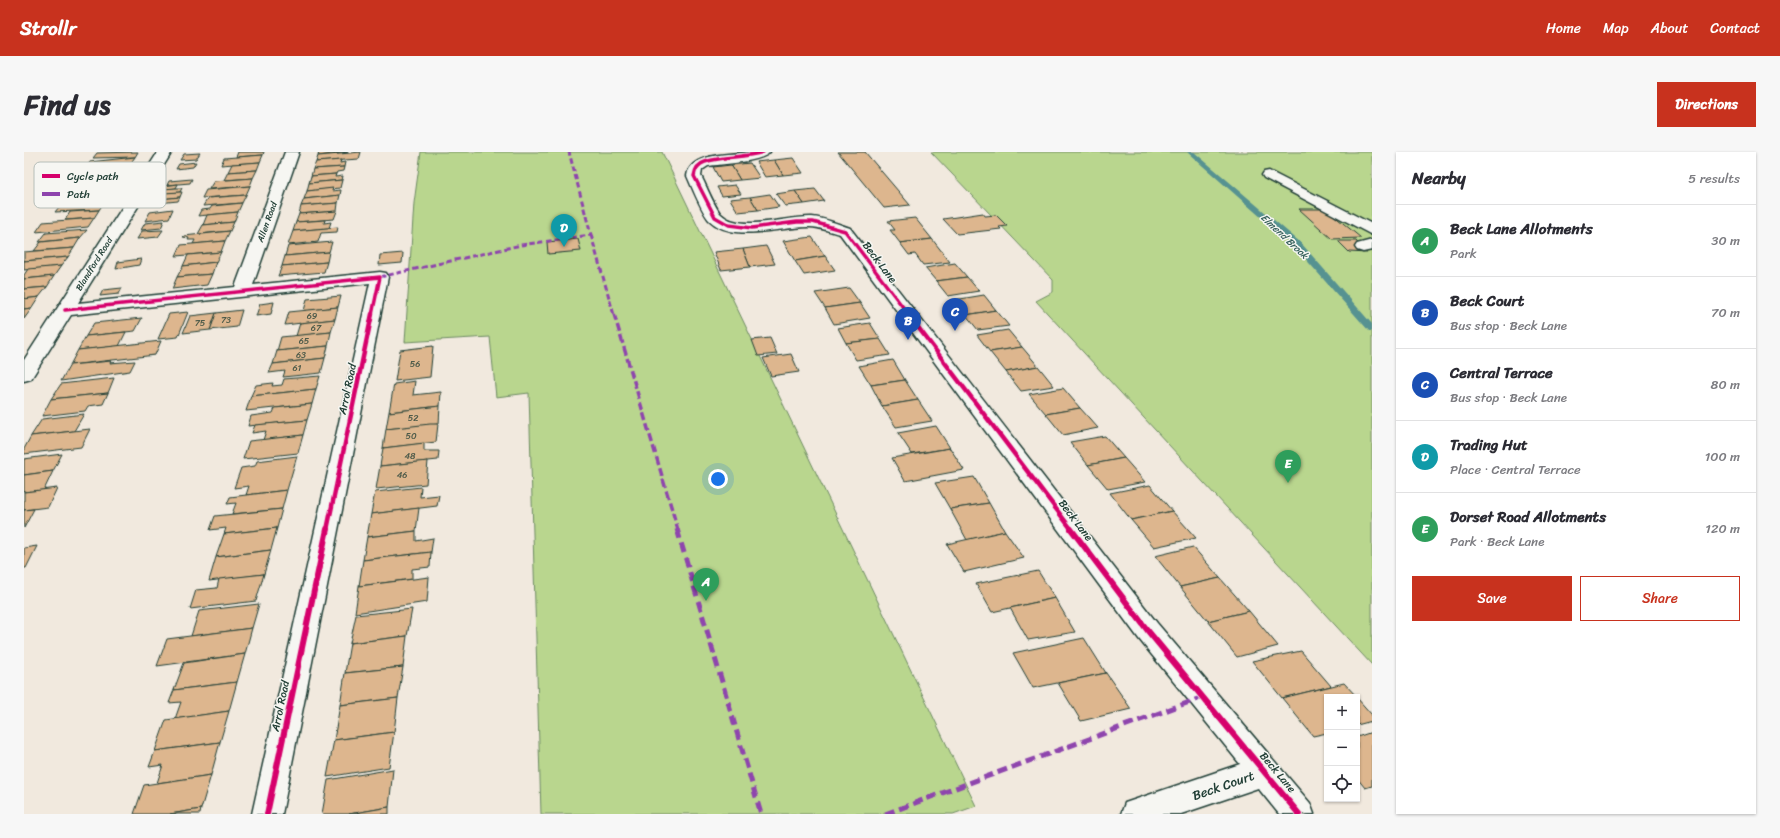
<!DOCTYPE html>
<meta charset="utf-8">
<style>
body{margin:0;font-family:Sriracha,sans-serif;background:#f7f7f7;color:#2b2b33}
.controls{position:absolute;right:12px;bottom:12px;display:grid;overflow:hidden;border-radius:0px;box-shadow:0 1px 3px #0004}
.controls button{width:36px;height:36px;display:grid;place-items:center;padding:0;border:0;border-bottom:1px solid #e1e1e2;background:#fff;color:#2b2b33;font:20px sans-serif}
.you{position:absolute;left:694px;top:327px;width:14px;height:14px;margin:-10px;border:3px solid #fff;border-radius:50%;background:#1a73e8;box-shadow:0 0 0 6px #1a73e833}
.badge{display:grid;place-items:center;width:26px;height:26px;border-radius:50%;background:#c8321e;color:#fff;font-size:13px;font-weight:700}
.pin{position:absolute;translate:-50% -33px;filter:drop-shadow(0 1px 2px #0008)}
.pin::after{content:'';position:absolute;top:21px;width:14px;height:12px;background:inherit;clip-path:polygon(0 0,100% 0,50% 100%)}
.list{margin:0;padding:0;list-style:none}
h2{display:flex;justify-content:space-between;align-items:center;height:52px;margin:0;padding:0 16px;font-size:17px}
h2 small{font-size:13px;font-weight:400;color:#7c7c81}
.list li{display:grid;grid-template-columns:26px 1fr auto;gap:12px;align-items:center;box-sizing:border-box;height:72px;padding:0 16px;border-top:1px solid #e1e1e2}
.list b{display:block;font-size:15px;white-space:nowrap}
.list p{margin:0;font-size:13px;white-space:nowrap;color:#7c7c81}
.list em{font-size:13px;font-style:normal;color:#7c7c81}
.actions{display:flex;gap:8px;padding:12px 16px}
.actions a{flex:1;padding:9px 0;border:1px solid #c8321e;border-radius:0px;text-align:center;font-size:14px;color:#c8321e}
.actions .main{background:#c8321e;color:#fff}
.icon{flex:none;width:22px;height:22px;fill:none;stroke:currentColor;stroke-width:2;stroke-linecap:round;stroke-linejoin:round}
.map{position:relative;flex:none;width:1348px;height:662px;overflow:hidden;border-radius:0px}
header{display:flex;align-items:center;gap:24px;box-sizing:border-box;height:56px;padding:0 20px;background:#c8321e;color:#fff}
header strong{font-size:19px}
nav{display:flex;gap:22px;margin-inline-start:auto;font-size:14px}
.intro{display:flex;align-items:center;justify-content:space-between;box-sizing:border-box;height:96px;padding:0 24px}
h1{margin:0;font-size:28px}
.button{padding:10px 18px;border-radius:0px;background:#c8321e;color:#fff;font-size:14px;font-weight:700}
main{display:flex;gap:24px;padding:0 24px}
aside{flex:1;background:#fff;border-radius:0px;box-shadow:0 1px 3px #0004}
.map>svg:first-child{display:block}
.green{fill:#b9d68e;stroke:#6c8a61}
.lines{fill:none;stroke-linecap:round;stroke-linejoin:round}
.stream{fill:#569291;fill-rule:evenodd}
.building{fill:#ddb68e;stroke:#1f3d34}
.minor-casing{stroke:#1f3d34;stroke-width:3}
.minor{fill:#f6f6f2;fill-rule:evenodd}
.quiet-far2{stroke:#8e44ad;stroke-width:3;stroke-dasharray:5.5 3;stroke-linecap:butt}
.quiet-far1{stroke:#8e44ad;stroke-width:3.5;stroke-dasharray:8 3.5;stroke-linecap:butt}
.quiet{stroke:#8e44ad;stroke-width:5;stroke-dasharray:10 5;stroke-linecap:butt}
.cycleway-far2-casing{stroke:#f6f6f2;stroke-width:5}
.cycleway-far1-casing{stroke:#f6f6f2;stroke-width:7}
.cycleway-casing{stroke:#f6f6f2;stroke-width:8}
.cycleway-far2{stroke:#d6006c;stroke-width:3.5}
.cycleway-far1{stroke:#d6006c;stroke-width:4.5}
.cycleway{stroke:#d6006c;stroke-width:6}
.labels{text-anchor:middle;stroke-width:3;stroke-linejoin:round;paint-order:stroke}
.far-street-label{font-size:9px;fill:#1f3d34;stroke:#f6f6f2}
.number-label{font-size:9px;fill:#4e5b4a}
.far-water-label{font-size:10px;font-style:italic;fill:#36605b;stroke:#f6f6f2}
.street-label{font-size:11px;fill:#1f3d34;stroke:#f6f6f2}
.near-street-label{font-size:13px;fill:#1f3d34;stroke:#f6f6f2}
.key{fill:#f6f6f2;stroke:#b6beb9;stroke-width:1}
.key-label{font-size:11px;fill:#1f3d34}
</style>
<header>
<strong>Strollr</strong>
<nav><a>Home</a><a>Map</a><a>About</a><a>Contact</a></nav>
</header>
<div class="intro"><h1>Find us</h1><a class="button">Directions</a></div>
<main>
<div class="map">
<svg width="1348" height="662" viewBox="0 0 1348 662">
<rect width="100%" height="100%" fill="#f1e9de"/>
<filter id="ink" filterUnits="userSpaceOnUse"><feTurbulence type="fractalNoise" baseFrequency=".025" numOctaves="2"/><feDisplacementMap in="SourceGraphic" scale="8" xChannelSelector="R" yChannelSelector="G"/><feConvolveMatrix kernelMatrix="1 2 1 2 8 2 1 2 1" color-interpolation-filters="sRGB"/></filter>
<g filter="url(#ink)">
<g class="green">
<polygon points="397,0 638,0 952,654 929,662 517,662 505,241 472,245 466,185 381,190 390,51"/>
<polygon points="907,0 1348,0 1348,513 1012,149 1029,140 1029,128"/>
</g>
<g class="lines">
<polygon class="stream" points="1163,0 1170,0 1277,91 1348,172 1348,179 1345,179 1271,95"/>
</g>
<g class="building">
<polygon points="114,0 111,5 69,6 73,1"/>
<polygon points="214,0 240,0 239,3 212,5"/>
<polygon points="295,0 324,0 294,4"/>
<polygon points="337,0 335,7 292,10 294,4"/>
<polygon points="814,0 841,0 886,53 860,56"/>
<polygon points="176,1 172,7 156,8 160,2"/>
<polygon points="239,3 236,10 197,13 200,6"/>
<polygon points="111,5 106,12 62,16 66,10"/>
<polygon points="769,6 779,21 759,23 750,8"/>
<polygon points="317,8 316,11 321,10 320,15 289,17 292,10"/>
<polygon points="750,8 759,23 741,25 732,10"/>
<polygon points="172,10 169,15 152,17 155,12"/>
<polygon points="236,10 233,18 204,20 208,12"/>
<polygon points="726,11 736,26 716,28 707,13"/>
<polygon points="707,13 716,28 697,30 689,15"/>
<polygon points="320,15 319,19 313,20 312,22 287,24 289,17"/>
<polygon points="233,18 229,26 200,28 204,20"/>
<polygon points="312,22 311,25 319,24 318,28 285,31 287,24"/>
<polygon points="229,26 226,34 185,37 190,29"/>
<polygon points="168,27 166,31 143,33 145,29"/>
<polygon points="318,28 316,36 283,39 285,31"/>
<polygon points="154,32 152,36 137,38 140,34"/>
<polygon points="711,33 717,42 698,44 693,35"/>
<polygon points="226,34 222,43 178,46 182,38"/>
<polygon points="152,36 158,36 156,40 137,42 139,37"/>
<polygon points="309,36 308,39 317,38 316,43 280,47 283,39"/>
<polygon points="791,37 800,49 780,52 771,39"/>
<polygon points="771,39 780,52 761,54 752,42"/>
<polygon points="156,40 158,40 156,45 136,47 140,41"/>
<polygon points="746,42 755,55 734,58 726,45"/>
<polygon points="222,43 218,51 179,54 184,46"/>
<polygon points="316,43 314,51 277,54 280,47"/>
<polygon points="156,45 154,49 134,51 136,47"/>
<polygon points="726,45 734,58 714,60 706,47"/>
<polygon points="80,50 75,58 31,60 35,55"/>
<polygon points="218,51 214,60 174,64 177,58 186,57 188,54"/>
<polygon points="314,51 313,59 275,62 277,54"/>
<polygon points="149,57 145,66 121,69 126,60"/>
<polygon points="1275,57 1302,57 1337,86 1308,87"/>
<polygon points="75,58 70,66 41,68 46,60"/>
<polygon points="313,59 310,67 272,70 275,62"/>
<polygon points="214,60 210,70 179,73 183,63"/>
<polygon points="959,61 961,64 972,63 983,74 975,75 977,77 933,82 919,67"/>
<polygon points="70,66 64,75 12,80 19,70"/>
<polygon points="891,66 908,87 876,91 866,78 871,78 864,69"/>
<polygon points="301,68 300,71 307,70 305,76 269,79 272,70"/>
<polygon points="140,69 137,76 117,78 121,71"/>
<polygon points="210,70 206,79 174,82 179,73"/>
<polygon points="314,75 313,80 297,81 294,90 264,93 269,79"/>
<polygon points="63,78 56,86 15,90 22,81"/>
<polygon points="139,78 134,85 113,87 118,79"/>
<polygon points="206,79 201,89 169,92 171,88 164,88 165,86 159,85 160,84"/>
<polygon points="788,85 801,104 771,109 759,89"/>
<polygon points="56,86 50,96 10,99 17,90"/>
<polygon points="554,87 557,99 524,102 523,90"/>
<polygon points="908,87 926,110 899,113 891,102 885,103 876,91"/>
<polygon points="201,89 197,100 152,104 157,93"/>
<polygon points="1314,89 1332,89 1343,101 1325,100"/>
<polygon points="308,90 305,100 261,104 264,94"/>
<polygon points="742,94 751,112 726,115 719,97"/>
<polygon points="50,96 44,105 0,109 0,100"/>
<polygon points="719,97 726,115 697,118 690,100"/>
<polygon points="197,100 192,110 159,114 164,103"/>
<polygon points="305,100 303,110 258,114 261,104"/>
<polygon points="379,101 378,111 355,113 356,103"/>
<polygon points="801,104 811,118 780,123 771,109"/>
<polygon points="44,105 37,114 0,118 0,109"/>
<polygon points="117,107 115,113 92,117 94,110"/>
<polygon points="192,110 188,122 153,125 159,114"/>
<polygon points="303,110 300,120 254,124 258,114"/>
<polygon points="931,111 943,125 912,129 901,116"/>
<polygon points="37,114 30,124 0,127 0,123 4,117"/>
<polygon points="188,122 183,133 148,137 153,125"/>
<polygon points="30,124 23,135 0,137 0,127"/>
<polygon points="943,125 955,139 924,144 912,129"/>
<polygon points="23,135 15,145 0,147 0,137"/>
<polygon points="98,136 95,142 76,144 79,138"/>
<polygon points="825,136 836,151 801,156 791,141"/>
<polygon points="960,143 972,158 942,163 930,148"/>
<polygon points="317,144 314,155 280,159 283,147"/>
<polygon points="15,145 8,156 0,157 0,147"/>
<polygon points="250,150 247,162 232,164 236,152"/>
<polygon points="836,151 846,166 810,172 801,156"/>
<polygon points="314,155 311,167 261,173 265,160"/>
<polygon points="8,156 0,167 0,157"/>
<polygon points="218,158 213,175 186,178 192,161"/>
<polygon points="972,158 985,174 954,178 942,163"/>
<polygon points="164,160 154,185 134,187 145,162"/>
<polygon points="192,161 186,178 159,181 166,164"/>
<polygon points="118,166 111,179 62,184 70,171"/>
<polygon points="311,167 307,180 272,184 276,171"/>
<polygon points="846,171 856,187 822,191 814,176"/>
<polygon points="984,178 998,195 966,200 953,183"/>
<polygon points="102,180 95,194 54,198 62,184"/>
<polygon points="307,180 304,194 253,199 257,185"/>
<polygon points="746,186 753,202 734,204 728,188"/>
<polygon points="856,187 866,203 832,208 822,191"/>
<polygon points="137,189 131,203 46,213 54,198"/>
<polygon points="304,194 301,206 249,212 253,199"/>
<polygon points="409,194 406,225 371,229 376,198"/>
<polygon points="998,195 1014,214 982,220 966,200"/>
<polygon points="767,202 775,220 747,224 739,206"/>
<polygon points="301,206 297,221 259,225 261,219 245,221 249,212"/>
<polygon points="869,208 881,228 847,233 835,214"/>
<polygon points="87,209 86,211 111,209 106,219 37,229 46,213"/>
<polygon points="1014,214 1030,234 997,239 982,220"/>
<polygon points="296,224 292,237 227,244 232,233 249,231 248,234 258,233 260,227"/>
<polygon points="90,226 84,241 27,247 37,232"/>
<polygon points="881,228 894,248 858,254 847,233"/>
<polygon points="391,229 389,243 417,240 416,254 365,260 370,232"/>
<polygon points="1039,236 1056,256 1022,262 1005,242"/>
<polygon points="292,237 288,252 222,259 227,244"/>
<polygon points="84,241 79,252 64,254 61,259 18,264 27,247"/>
<polygon points="894,248 908,269 872,275 858,254"/>
<polygon points="288,252 283,268 224,274 227,264 249,261 251,256"/>
<polygon points="416,254 415,272 362,277 365,260"/>
<polygon points="1056,256 1074,276 1039,283 1022,262"/>
<polygon points="60,262 50,279 7,284 18,267"/>
<polygon points="283,268 279,283 239,288 242,279 228,281 231,273"/>
<polygon points="406,272 414,272 412,290 359,296 362,277"/>
<polygon points="912,274 926,296 888,302 874,281"/>
<polygon points="66,277 57,295 0,302 0,297 7,284"/>
<polygon points="279,283 274,301 219,307 225,289"/>
<polygon points="1081,284 1100,306 1064,313 1046,290"/>
<polygon points="400,291 400,299 415,299 414,308 356,314 359,296"/>
<polygon points="926,296 940,318 881,329 868,306"/>
<polygon points="38,302 29,319 0,323 0,307"/>
<polygon points="273,304 263,338 222,343 225,334 210,336 217,316 231,314 233,309"/>
<polygon points="1100,306 1121,330 1084,337 1064,313"/>
<polygon points="404,309 402,332 352,337 356,314"/>
<polygon points="29,319 20,338 0,340 0,323"/>
<polygon points="950,325 965,351 926,357 911,331"/>
<polygon points="1126,333 1148,359 1107,368 1086,341"/>
<polygon points="397,335 396,345 415,343 413,354 347,362 351,340"/>
<polygon points="33,336 24,355 0,358 0,340"/>
<polygon points="263,338 258,357 208,362 212,351 203,352 206,345"/>
<polygon points="965,351 981,379 943,388 926,357"/>
<polygon points="395,356 392,379 343,385 347,362"/>
<polygon points="10,357 0,376 0,358"/>
<polygon points="258,357 253,376 200,382 202,376 186,378 191,364"/>
<polygon points="1148,359 1172,386 1130,395 1107,368"/>
<polygon points="253,376 247,398 192,405 200,382"/>
<polygon points="392,379 392,389 409,386 407,400 339,408 343,385"/>
<polygon points="981,379 1000,406 940,420 923,392"/>
<polygon points="13,394 2,416 0,416 0,396"/>
<polygon points="1169,395 1196,426 1156,435 1131,404"/>
<polygon points="247,398 240,422 185,429 192,405"/>
<polygon points="407,400 406,415 388,417 388,427 335,434 339,408"/>
<polygon points="1014,419 1031,446 968,460 952,432"/>
<polygon points="240,422 232,449 166,457 172,438 193,436 195,427"/>
<polygon points="405,425 403,450 331,461 335,434"/>
<polygon points="1196,426 1225,459 1184,469 1156,435"/>
<polygon points="1031,446 1051,480 1004,488 986,456"/>
<polygon points="235,452 228,476 167,484 175,459"/>
<polygon points="388,457 383,484 326,491 332,463"/>
<polygon points="1225,459 1254,494 1213,505 1184,469"/>
<polygon points="228,476 221,502 133,514 143,487"/>
<polygon points="383,484 379,515 321,521 326,491"/>
<polygon points="1060,486 1082,521 1009,536 989,501"/>
<polygon points="1277,499 1307,534 1258,546 1228,509"/>
<polygon points="221,502 213,530 150,538 160,511"/>
<polygon points="379,515 374,546 316,553 321,521"/>
<polygon points="1082,521 1107,557 1057,569 1034,531"/>
<polygon points="213,530 205,559 151,567 157,550 145,551 150,538"/>
<polygon points="1320,531 1333,545 1303,545 1303,581 1289,584 1258,546"/>
<polygon points="374,546 370,580 310,588 316,553"/>
<polygon points="1333,546 1348,563 1348,569 1333,573"/>
<polygon points="205,559 196,590 131,599 142,568"/>
<polygon points="370,580 365,615 303,625 310,588"/>
<polygon points="1348,580 1348,634 1341,636 1333,626 1333,585"/>
<polygon points="196,590 187,623 133,631 139,613 125,615 131,599"/>
<polygon points="369,617 365,655 325,662 298,662 304,628"/>
<polygon points="187,623 177,657 146,662 110,662 120,633"/>
<polygon points="365,655 365,662 325,662"/>
<polygon points="177,657 176,662 146,662"/>
</g>
<g class="lines">
<defs>
<g id="minor">
<polygon points="134,0 148,0 54,151 211,135 261,0 275,0 229,133 356,120 362,121 364,125 258,662 228,662 346,131 47,163 7,227 0,229 0,208"/>
<path d="M726 0H746C739 10 697 12 684 14L678 18 677 24C682 33 691 56 697 62 716 81 763 64 788 65 800 66 814 72 826 76L1133 471 1286 651 1290 662H1255L1234 636 1157 662H1097L1101 651 1216 612 1115 487 816 82C806 80 796 75 786 75 757 74 709 92 685 68 678 60 668 35 663 24 666 0 707 3 726 0Z"/>
<polygon points="1245,19 1348,72 1348,83 1240,26 1238,23 1240,20"/>
<polygon points="1348,88 1348,98 1339,100 1333,98 1331,95 1333,92"/>
</g>
</defs>
<use href="#minor" class="minor-casing"/>
<use href="#minor" class="minor"/>
<g class="quiet-far2">
<polyline points="567,83 590,163"/>
<polyline points="356,125 497,93 567,83 545,0"/>
</g>
<polyline class="quiet-far1" points="590,162 654,378"/>
<g class="quiet">
<polyline points="653,377 737,662"/>
<polyline points="861,662 1179,545"/>
</g>
<defs>
<g id="cycleway-far2">
<path d="M739 0C720 6 699 4 681 10 674 12 671 18 670 24L691 65 705 73 728 76 773 70H789L821 79 885 163"/>
<polyline points="41,158 356,125 348,163"/>
</g>
<g id="cycleway-far1">
<polyline points="884,162 1048,378"/>
<polyline points="303,378 348,162"/>
</g>
<g id="cycleway">
<polyline points="1047,377 1124,479 1275,662"/>
<polyline points="243,662 303,377"/>
</g>
</defs>
<use href="#cycleway-far2" class="cycleway-far2-casing"/>
<use href="#cycleway-far1" class="cycleway-far1-casing"/>
<use href="#cycleway" class="cycleway-casing"/>
<use href="#cycleway-far2" class="cycleway-far2"/>
<use href="#cycleway-far1" class="cycleway-far1"/>
<use href="#cycleway" class="cycleway"/>
</g>
</g>
<g class="labels">
<g class="far-street-label">
<text transform="translate(243 70) rotate(-70)" y="3">Allen Road</text>
<text transform="translate(70 112) rotate(-58)" y="3">Blandford Road</text>
</g>
<g class="number-label">
<text x="288" y="167">69</text>
<text x="202" y="171">73</text>
<text x="176" y="174">75</text>
<text x="292" y="179">67</text>
<text x="280" y="192">65</text>
<text x="277" y="206">63</text>
<text x="391" y="215">56</text>
<text x="273" y="219">61</text>
<text x="389" y="269">52</text>
<text x="387" y="287">50</text>
<text x="386" y="307">48</text>
<text x="378" y="326">46</text>
</g>
<g class="far-water-label">
<text transform="translate(1261 84) rotate(43)" y="4">Elmend Brook</text>
</g>
<g class="street-label">
<text transform="translate(856 110) rotate(53)" y="4">Beck Lane</text>
<text transform="translate(323 237) rotate(-78)" y="4">Arrol Road</text>
<text transform="translate(1052 368) rotate(53)" y="4">Beck Lane</text>
<text transform="translate(256 554) rotate(-78)" y="4">Arrol Road</text>
<text transform="translate(1254 620) rotate(50)" y="4">Beck Lane</text>
</g>
<g class="near-street-label">
<text transform="translate(1199 633) rotate(-19)" y="5">Beck Court</text>
</g>
</g>
<rect x="10" y="10" width="132" height="46" rx="6" class="key"/>
<rect x="18" y="22" width="18" height="4" fill="#d6006c"/>
<rect x="18" y="40" width="18" height="4" fill="#8e44ad"/>
<g class="key-label">
<text x="43" y="28">Cycle path</text>
<text x="43" y="46">Path</text>
</g>
</svg>
<div class="controls">
<button>+</button>
<button>−</button>
<button><svg class="icon" aria-label="locate" viewBox="0 0 24 24"><circle cx="12" cy="12" r="6"/><path d="M12 2v4M12 18v4M2 12h4M18 12h4"/></svg></button>
</div>
<div class="you"></div>
<div class="pin badge" style="left:682px;top:449px;background:#2e9e5b">A</div>
<div class="pin badge" style="left:884px;top:188px;background:#1a4fb4">B</div>
<div class="pin badge" style="left:931px;top:179px;background:#1a4fb4">C</div>
<div class="pin badge" style="left:540px;top:95px;background:#0f9aa8">D</div>
<div class="pin badge" style="left:1264px;top:331px;background:#2e9e5b">E</div>
</div>
<aside>
<h2>Nearby<small>5 results</small></h2>
<ul class="list">
<li><span class="badge" style="background:#2e9e5b">A</span><div><b>Beck Lane Allotments</b><p>Park</p></div><em>30 m</em></li>
<li><span class="badge" style="background:#1a4fb4">B</span><div><b>Beck Court</b><p>Bus stop · Beck Lane</p></div><em>70 m</em></li>
<li><span class="badge" style="background:#1a4fb4">C</span><div><b>Central Terrace</b><p>Bus stop · Beck Lane</p></div><em>80 m</em></li>
<li><span class="badge" style="background:#0f9aa8">D</span><div><b>Trading Hut</b><p>Place · Central Terrace</p></div><em>100 m</em></li>
<li><span class="badge" style="background:#2e9e5b">E</span><div><b>Dorset Road Allotments</b><p>Park · Beck Lane</p></div><em>120 m</em></li>
</ul>
<div class="actions"><a class="main">Save</a><a>Share</a></div>
</aside>
</main>
